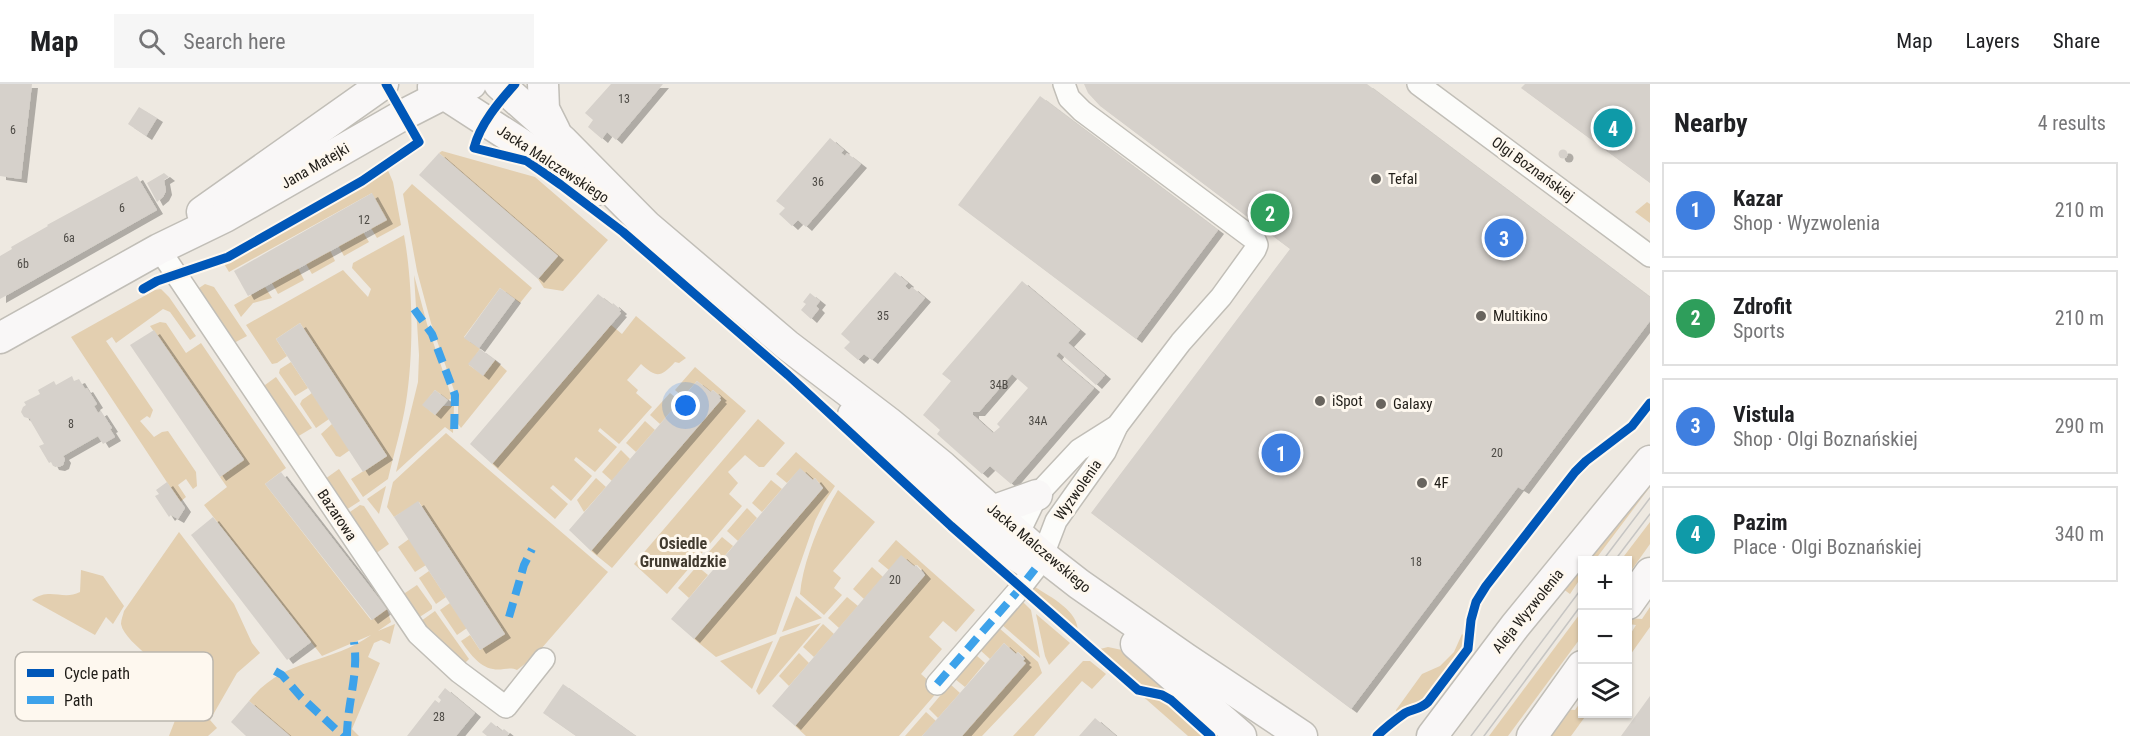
<!DOCTYPE html>
<meta charset="utf-8">
<style>
body{margin:0;font-family:"Roboto Condensed",sans-serif;background:#f6f6f6;color:#202124}
.controls{position:absolute;right:18px;bottom:18px;display:grid;overflow:hidden;border-radius:0px;box-shadow:0 2px 4px #0004}
.controls button{width:54px;height:54px;display:grid;place-items:center;padding:0;border:0;border-bottom:2px solid #e0e0e0;background:#fff;color:#202124;font:30px sans-serif}
.you{position:absolute;left:686px;top:322px;width:21px;height:21px;margin:-15px;border:4px solid #fff;border-radius:50%;background:#1a73e8;box-shadow:0 0 0 9px #1a73e833}
.badge{display:grid;place-items:center;width:39px;height:39px;border-radius:50%;background:#111827;color:#fff;font-size:20px;font-weight:700}
.pin{position:absolute;translate:-50% -50%;border:3px solid #fff;box-shadow:0 2px 6px #0006}
.list{margin:0;padding:0;list-style:none}
h2{display:flex;justify-content:space-between;align-items:center;height:78px;margin:0;padding:0 24px;font-size:26px}
h2 small{font-size:20px;font-weight:400;color:#757577}
.list li{display:grid;grid-template-columns:39px 1fr auto;gap:18px;align-items:center;box-sizing:border-box;height:96px;margin:0 12px 12px;padding:0 12px;border:2px solid #e0e0e0;border-radius:0px}
.list b{display:block;font-size:22px;white-space:nowrap}
.list p{margin:0;font-size:20px;white-space:nowrap;color:#757577}
.list em{font-size:20px;font-style:normal;color:#757577}
.icon{flex:none;width:33px;height:33px;fill:none;stroke:currentColor;stroke-width:2;stroke-linecap:round;stroke-linejoin:round}
.map{position:relative;flex:none;width:1650px;height:652px;overflow:hidden}
header{display:flex;align-items:center;gap:36px;box-sizing:border-box;height:84px;padding:0 30px;background:#fff;border-bottom:2px solid #e0e0e0}
header strong{font-size:28px}
nav{display:flex;gap:33px;margin-inline-start:auto;font-size:21px}
.search{width:420px;height:54px;background:#f6f6f6;display:flex;align-items:center;gap:15px;box-sizing:border-box;padding:0 21px;border-radius:0px;color:#757577;font-size:22px}
main{display:flex}
aside{flex:1;background:#fff}
.map>svg:first-child{display:block}
.green{fill:#e3cfb0}
.building{fill:#d6d1cb;fill-rule:evenodd;filter:url(#shadow)}
.lines{fill:none;stroke-linecap:round;stroke-linejoin:round}
.street-casing{stroke:#c1beb7;stroke-width:24}
.secondary-casing{stroke:#c1beb7;stroke-width:33}
.street{stroke:#fcfcfa;stroke-width:21}
.secondary{stroke:#f9f7f7;stroke-width:30}
.tram{stroke:#c6c5c3;stroke-width:1.5}
.quiet{stroke:#3da2ea;stroke-width:8;stroke-dasharray:15 8;stroke-linecap:butt}
.cycleway-casing{stroke:#fef8ef;stroke-width:13}
.cycleway{stroke:#0057b8;stroke-width:9}
.poi-dot{fill:#68645e;stroke:#fef8ef;stroke-width:2}
.labels{text-anchor:middle;stroke-width:6;stroke-linejoin:round;paint-order:stroke}
.number-label{font-size:12px;fill:#4e4b46}
.street-label{font-size:15px;fill:#201d18;stroke:#fef8ef}
.poi-label{font-size:15px;fill:#201d18;stroke:#fef8ef;text-anchor:start}
.neighbourhood-label{font-size:16px;font-weight:bold;fill:#413a2f;stroke:#fef8ef}
.key{fill:#fef8ef;stroke:#bbb6ae;stroke-width:1.5}
.key-label{font-size:16px;fill:#201d18}
</style>
<header>
<strong>Map</strong>
<div class="search"><svg class="icon" aria-label="search" viewBox="0 0 24 24"><circle cx="10" cy="10" r="6"/><path d="M15 15l6 6"/></svg>Search here</div>
<nav><a>Map</a><a>Layers</a><a>Share</a></nav>
</header>
<main>
<div class="map">
<svg width="1650" height="652" viewBox="0 0 1650 652">
<defs>
<filter id="shadow"><feDropShadow dx="6" dy="4" stdDeviation="0" flood-color="#0004"/></filter>
</defs>
<rect width="100%" height="100%" fill="#eee9e1"/>
<g class="green">
<polygon points="442,67 535,93 608,156 563,207 544,204 538,195 558,172 439,69"/>
<polygon points="387,84 393,98 401,141 377,154 371,144 372,109 229,188 223,178 343,111"/>
<polygon points="412,100 532,204 520,219 500,204 464,253 480,265 469,281 483,291 495,276 507,287 461,344 458,340 458,318 431,239 417,187 403,110"/>
<polygon points="1647,118 1650,120 1650,139 1635,128"/>
<polygon points="363,148 369,158 344,172 338,161"/>
<path d="M404 151C413 200 414 268 406 318 402 343 394 369 388 395L363 413 351 395 387 372 300 239 276 255 287 272 277 279 272 280 246 241 343 186 368 213 371 205 352 184 353 179Z"/>
<polygon points="330,166 335,177 312,190 306,180"/>
<polygon points="298,184 304,196 278,210 272,199"/>
<polygon points="414,191 427,240 452,314 448,316 435,306 423,321 435,331 443,322 454,322 453,349 445,343 396,388 418,298 419,271"/>
<polygon points="205,200 214,203 216,206 247,252 234,259 196,206"/>
<polygon points="265,203 272,214 253,219 241,233 234,221"/>
<polygon points="161,205 169,213 196,252 190,256 170,228 163,225 116,259 112,253 106,257 153,326 150,334 147,332 140,337 154,353 162,348 168,347 196,388 197,402 193,405 186,395 178,401 186,413 180,418 71,253 155,206"/>
<path d="M636 232 686 274 679 279 675 278C660 294 657 294 641 280L627 296 638 306 636 309 652 323 619 360 600 344 598 347 617 363 595 388 576 373 574 376 592 392 571 417 553 401 550 404 568 420 555 435 492 380 611 241 622 250Z"/>
<path d="M160 238 166 239 186 269 201 259 286 384 265 400 371 536 387 525 391 538 378 547 395 540 390 560 381 556 374 559 368 573 380 579 352 645 359 652H290L249 617C284 573 329 581 371 551L322 572 204 421 227 403 220 393 244 375 150 242Z"/>
<polygon points="291,278 308,304 295,312 279,289 280,285"/>
<polygon points="695,283 746,327 612,484 591,467 721,316 720,312 713,306 711,308 697,297 683,313 675,306"/>
<polygon points="276,293 312,344 297,353 265,305 265,301"/>
<polygon points="312,309 329,335 316,344 300,320 302,316"/>
<polygon points="670,309 680,317 660,340 650,331"/>
<polygon points="758,335 785,359 764,383 759,383 745,371 728,388 738,399 729,410 742,422 667,510 634,480"/>
<polygon points="645,337 655,346 636,368 626,359"/>
<polygon points="332,340 350,366 340,373 336,372 321,350"/>
<path d="M446 349 608 488 534 573 517 586C509 582 502 587 493 585 479 583 468 567 461 557L470 551 480 566 505 550 419 418 394 433 387 423 393 398Z"/>
<polygon points="621,366 630,375 612,397 602,388"/>
<polygon points="796,368 835,402 824,419 815,437 776,550 716,573 694,555 823,404 815,394 813,396 800,385 787,399 776,390"/>
<polygon points="339,385 360,417 346,426 325,395"/>
<polygon points="1650,392 1650,403 1595,476 1582,476 1582,492 1570,510 1559,502"/>
<polygon points="596,394 606,403 584,428 577,416"/>
<polygon points="771,396 782,405 762,428 752,419"/>
<polygon points="386,402 379,430 367,415"/>
<path d="M838 406 875 438 833 487 841 494 834 504 842 511 824 531 800 510C803 477 821 434 838 406Z"/>
<polygon points="360,421 364,422 389,460 375,470 347,430"/>
<polygon points="747,424 757,434 738,457 727,447"/>
<polygon points="1650,438 1650,460 1628,491 1628,476 1621,476"/>
<path d="M179 448 234 520 252 559 260 569 237 589 210 636 217 644 208 652H169C173 641 179 629 179 617 178 586 125 562 121 540 121 536 123 531 124 527Z"/>
<polygon points="722,453 733,462 713,486 702,476"/>
<polygon points="409,455 426,481 415,488 398,463"/>
<polygon points="896,456 975,526 956,548 943,537 929,553 942,565 921,590 939,606 899,652 806,652 795,642 925,491 924,488 917,481 889,486 878,477"/>
<polygon points="697,482 708,491 689,514 678,504"/>
<polygon points="872,483 883,493 864,515 853,505"/>
<path d="M81 486 103 492 124 522 113 540 106 533 95 551 32 516C50 503 63 517 80 508Z"/>
<polygon points="429,487 446,513 436,520 419,494"/>
<polygon points="417,501 432,522 432,525 418,534 402,511"/>
<path d="M1035 503C1052 514 1079 527 1078 549L1027 505Z"/>
<polygon points="796,512 822,534 782,548"/>
<polygon points="847,513 858,522 839,544 828,534"/>
<polygon points="1021,516 1031,526 1040,574 1001,540"/>
<polygon points="450,519 467,544 457,551 440,526"/>
<polygon points="1650,523 1650,543 1628,574 1628,554 1636,541 1628,540 1629,534 1642,535"/>
<polygon points="435,527 469,575 465,579 421,537"/>
<polygon points="1582,527 1582,552 1508,652 1489,652"/>
<polygon points="1036,530 1070,559 1049,581 1045,572"/>
<polygon points="821,539 763,607 759,611 756,607 780,553"/>
<polygon points="823,540 834,550 814,573 803,563"/>
<polygon points="999,544 1038,578 1042,589 982,652 962,652 1025,579 1023,577 1025,574 1018,568 1016,570 1004,559 990,575 980,566"/>
<path d="M1462 550 1464 552V567L1424 618C1416 625 1405 625 1396 632V626L1422 590 1440 582 1454 568Z"/>
<polygon points="773,557 752,605 720,577"/>
<polygon points="1108,563 1122,566 1223,652 1213,652 1209,643 1171,612 1136,601 1096,566"/>
<polygon points="799,569 809,579 789,602 779,592"/>
<polygon points="976,571 985,579 965,603 955,595"/>
<polygon points="1083,577 1090,577 1106,590 1092,605 1082,597 1034,652 1013,652"/>
<polygon points="950,600 960,609 938,634 929,625"/>
<polygon points="1139,609 1160,614 1171,620 1207,652 1188,652"/>
<polygon points="1582,616 1582,630 1587,630 1571,652 1544,652 1564,625 1575,626"/>
<polygon points="926,628 936,637 922,652 905,652"/>
</g>
<g class="building">
<polygon points="0,0 32,0 21,95 0,92"/>
<polygon points="611,0 663,0 616,56 607,48 602,55 588,43 593,36 585,29"/>
<polygon points="1084,0 1367,0 1650,213 1650,237 1523,406 1518,403 1351,625 1091,429 1290,165 1100,22 1088,9"/>
<polygon points="1525,0 1650,0 1650,99 1521,4"/>
<polygon points="1040,12 1218,146 1136,255 958,121"/>
<polygon points="139,23 157,34 146,52 128,40"/>
<polygon points="830,54 844,66 841,69 845,72 847,69 861,80 806,143 798,136 792,142 779,130 785,124 776,117"/>
<circle cx="1563" cy="70" r="4.5"/>
<polygon points="439,69 558,172 538,195 419,91"/>
<polygon points="164,89 169,93 164,96 166,107 163,113 157,118 147,99"/>
<polygon points="137,92 157,126 0,215 0,172 12,165 11,163 48,142 47,141"/>
<polygon points="372,109 387,136 248,212 234,187"/>
<polygon points="895,188 908,199 905,202 909,206 912,203 925,214 872,276 864,270 858,276 844,264 850,258 841,250"/>
<path d="M1022 197 1080 246 1068 259 1105 291 1096 301 1059 268 1056 272 1094 304 1011 400 990 382 982 390 937 350 940 346 923 331 951 297 942 290ZM1012 290 1028 304 997 340 1000 343 993 349 973 331V328H979Z"/>
<polygon points="500,204 515,215 479,264 464,254"/>
<polygon points="810,209 820,217 816,222 819,225 811,235 801,226 806,220 803,218"/>
<polygon points="598,210 612,221 613,219 621,226 619,228 621,229 492,380 470,360"/>
<polygon points="300,239 387,372 363,388 276,255"/>
<polygon points="154,246 244,376 220,393 130,261"/>
<polygon points="480,265 495,276 483,292 468,280"/>
<polygon points="72,292 74,297 79,295 85,305 87,304 97,320 94,322 98,329 101,327 112,344 110,345 115,353 103,360 98,352 63,372 65,375 63,381 59,383 53,382 51,378 49,379 39,362 44,360 30,336 31,335 24,333 21,328 23,323 26,321 24,318 40,310 38,306 54,297 56,301"/>
<polygon points="697,297 711,308 713,306 721,313 719,314 721,316 591,467 569,446"/>
<polygon points="435,306 448,316 435,331 422,321"/>
<polygon points="800,384 813,396 815,394 823,404 694,555 671,535"/>
<polygon points="281,388 387,525 372,536 265,400"/>
<polygon points="167,398 185,424 178,435 171,431 169,433 155,412 159,410 156,406"/>
<polygon points="418,417 505,550 480,566 394,433"/>
<polygon points="213,433 311,558 287,576 191,451"/>
<polygon points="901,471 915,483 916,481 925,491 795,642 772,622"/>
<polygon points="1004,559 1016,570 1018,568 1025,575 1023,577 1026,579 962,652 922,652"/>
<polygon points="563,600 636,652 576,652 543,629"/>
<polygon points="445,604 475,629 456,652 407,652 435,616 439,619 441,616 438,613"/>
<polygon points="1650,612 1650,652 1621,652"/>
<polygon points="249,617 290,652 246,652 231,638"/>
<polygon points="1095,634 1116,652 1079,652"/>
<polygon points="491,638 502,647 504,645 509,649 507,652 487,652 482,648"/>
</g>
<g class="lines">
<defs>
<g id="street">
<polyline points="1418,0 1650,172"/>
<polyline points="159,165 418,550 459,588 506,623 544,575"/>
<polyline points="1013,461 1037,411 1079,366 1117,342 1181,258 1221,213 1255,166 1257,161 1255,156 1082,27 1069,14 1064,0"/>
<polyline points="937,600 1017,508 1035,485 1043,471 1056,437 1105,368 1117,342"/>
</g>
<g id="secondary">
<polyline points="499,0 563,57 647,142 787,261 888,338 942,382 1038,468 1079,500 1185,574 1302,652"/>
<polyline points="543,0 544,25 555,47"/>
<polyline points="433,3 594,107"/>
<polyline points="202,128 383,0"/>
<polyline points="0,254 159,165 225,133 403,31 444,10 471,0"/>
<polyline points="853,331 925,402 967,440 1026,478"/>
<polyline points="992,427 1037,411"/>
<polyline points="1628,520 1650,489"/>
<polyline points="1136,560 1241,652"/>
<polyline points="1432,652 1515,542 1650,377"/>
<polyline points="1532,652 1582,582"/>
</g>
</defs>
<use href="#street" class="street-casing"/>
<use href="#secondary" class="secondary-casing"/>
<use href="#street" class="street"/>
<use href="#secondary" class="secondary"/>
<g class="tram">
<polyline points="1603,476 1650,414"/>
<polyline points="1615,476 1650,430"/>
<polyline points="1471,652 1582,504"/>
<polyline points="1484,652 1582,520"/>
</g>
<g class="quiet">
<polyline points="414,225 432,250 455,311 454,352"/>
<polyline points="509,533 524,481 532,465"/>
<polyline points="275,587 282,591 301,613 343,652"/>
<polyline points="937,600 1017,508 1035,485"/>
<path d="M347 652C347 620 359 590 354 558"/>
</g>
<defs>
<g id="cycleway">
<path d="M515 0C499 18 480 40 474 64L527 77 561 101 623 148 788 291 951 442 1138 606 1162 611 1171 616 1211 652"/>
<polyline points="143,205 157,197 228,173 362,97 419,58 386,0"/>
<path d="M1377 652C1385 644 1395 636 1405 629 1413 625 1421 625 1428 618L1468 565 1471 536 1476 518 1486 502 1575 388 1586 377 1632 342 1650 319"/>
</g>
</defs>
<use href="#cycleway" class="cycleway-casing"/>
<use href="#cycleway" class="cycleway"/>
</g>
<g class="poi-dot">
<circle cx="1376" cy="95" r="6"/>
<circle cx="1481" cy="232" r="6"/>
<circle cx="1320" cy="317" r="6"/>
<circle cx="1381" cy="320" r="6"/>
<circle cx="1422" cy="399" r="6"/>
</g>
<g class="labels">
<g class="number-label">
<text x="624" y="19">13</text>
<text x="13" y="50">6</text>
<text x="818" y="102">36</text>
<text x="122" y="128">6</text>
<text x="364" y="140">12</text>
<text x="69" y="158">6a</text>
<text x="23" y="184">6b</text>
<text x="883" y="236">35</text>
<text x="999" y="305">34B</text>
<text x="1038" y="341">34A</text>
<text x="71" y="344">8</text>
<text x="1497" y="373">20</text>
<text x="1416" y="482">18</text>
<text x="895" y="500">20</text>
<text x="439" y="637">28</text>
</g>
<g class="street-label">
<text transform="translate(553 80) rotate(33)" y="5">Jacka Malczewskiego</text>
<text transform="translate(315 82) rotate(-30)" y="5">Jana Matejki</text>
<text transform="translate(1533 85) rotate(36)" y="5">Olgi Boznańskiej</text>
<text transform="translate(1078 406) rotate(-55)" y="5">Wyzwolenia</text>
<text transform="translate(337 431) rotate(56)" y="5">Bazarowa</text>
<text transform="translate(1039 464) rotate(40)" y="5">Jacka Malczewskiego</text>
<text transform="translate(1528 527) rotate(-51)" y="5">Aleja Wyzwolenia</text>
</g>
<g class="poi-label">
<text x="1388" y="100">Tefal</text>
<text x="1493" y="237">Multikino</text>
<text x="1332" y="322">iSpot</text>
<text x="1393" y="325">Galaxy</text>
<text x="1434" y="404">4F</text>
</g>
<g class="neighbourhood-label">
<text x="683" y="465">Osiedle<tspan x="683" dy="18">Grunwaldzkie</tspan></text>
</g>
</g>
<rect x="15" y="568" width="198" height="69" rx="9" class="key"/>
<rect x="27" y="585" width="27" height="8" fill="#0057b8"/>
<rect x="27" y="612" width="27" height="8" fill="#3da2ea"/>
<g class="key-label">
<text x="64" y="595">Cycle path</text>
<text x="64" y="622">Path</text>
</g>
</svg>
<div class="controls">
<button>+</button>
<button>−</button>
<button><svg class="icon" aria-label="layers" viewBox="0 0 24 24"><path d="M12 4l9 5-9 5-9-5zM3 14l9 5 9-5"/></svg></button>
</div>
<div class="you"></div>
<div class="pin badge" style="left:1281px;top:369px;background:#3f7fe0">1</div>
<div class="pin badge" style="left:1270px;top:129px;background:#2e9e5b">2</div>
<div class="pin badge" style="left:1504px;top:154px;background:#3f7fe0">3</div>
<div class="pin badge" style="left:1613px;top:44px;background:#0f9aa8">4</div>
</div>
<aside>
<h2>Nearby<small>4 results</small></h2>
<ul class="list">
<li><span class="badge" style="background:#3f7fe0">1</span><div><b>Kazar</b><p>Shop · Wyzwolenia</p></div><em>210 m</em></li>
<li><span class="badge" style="background:#2e9e5b">2</span><div><b>Zdrofit</b><p>Sports</p></div><em>210 m</em></li>
<li><span class="badge" style="background:#3f7fe0">3</span><div><b>Vistula</b><p>Shop · Olgi Boznańskiej</p></div><em>290 m</em></li>
<li><span class="badge" style="background:#0f9aa8">4</span><div><b>Pazim</b><p>Place · Olgi Boznańskiej</p></div><em>340 m</em></li>
</ul>
</aside>
</main>
